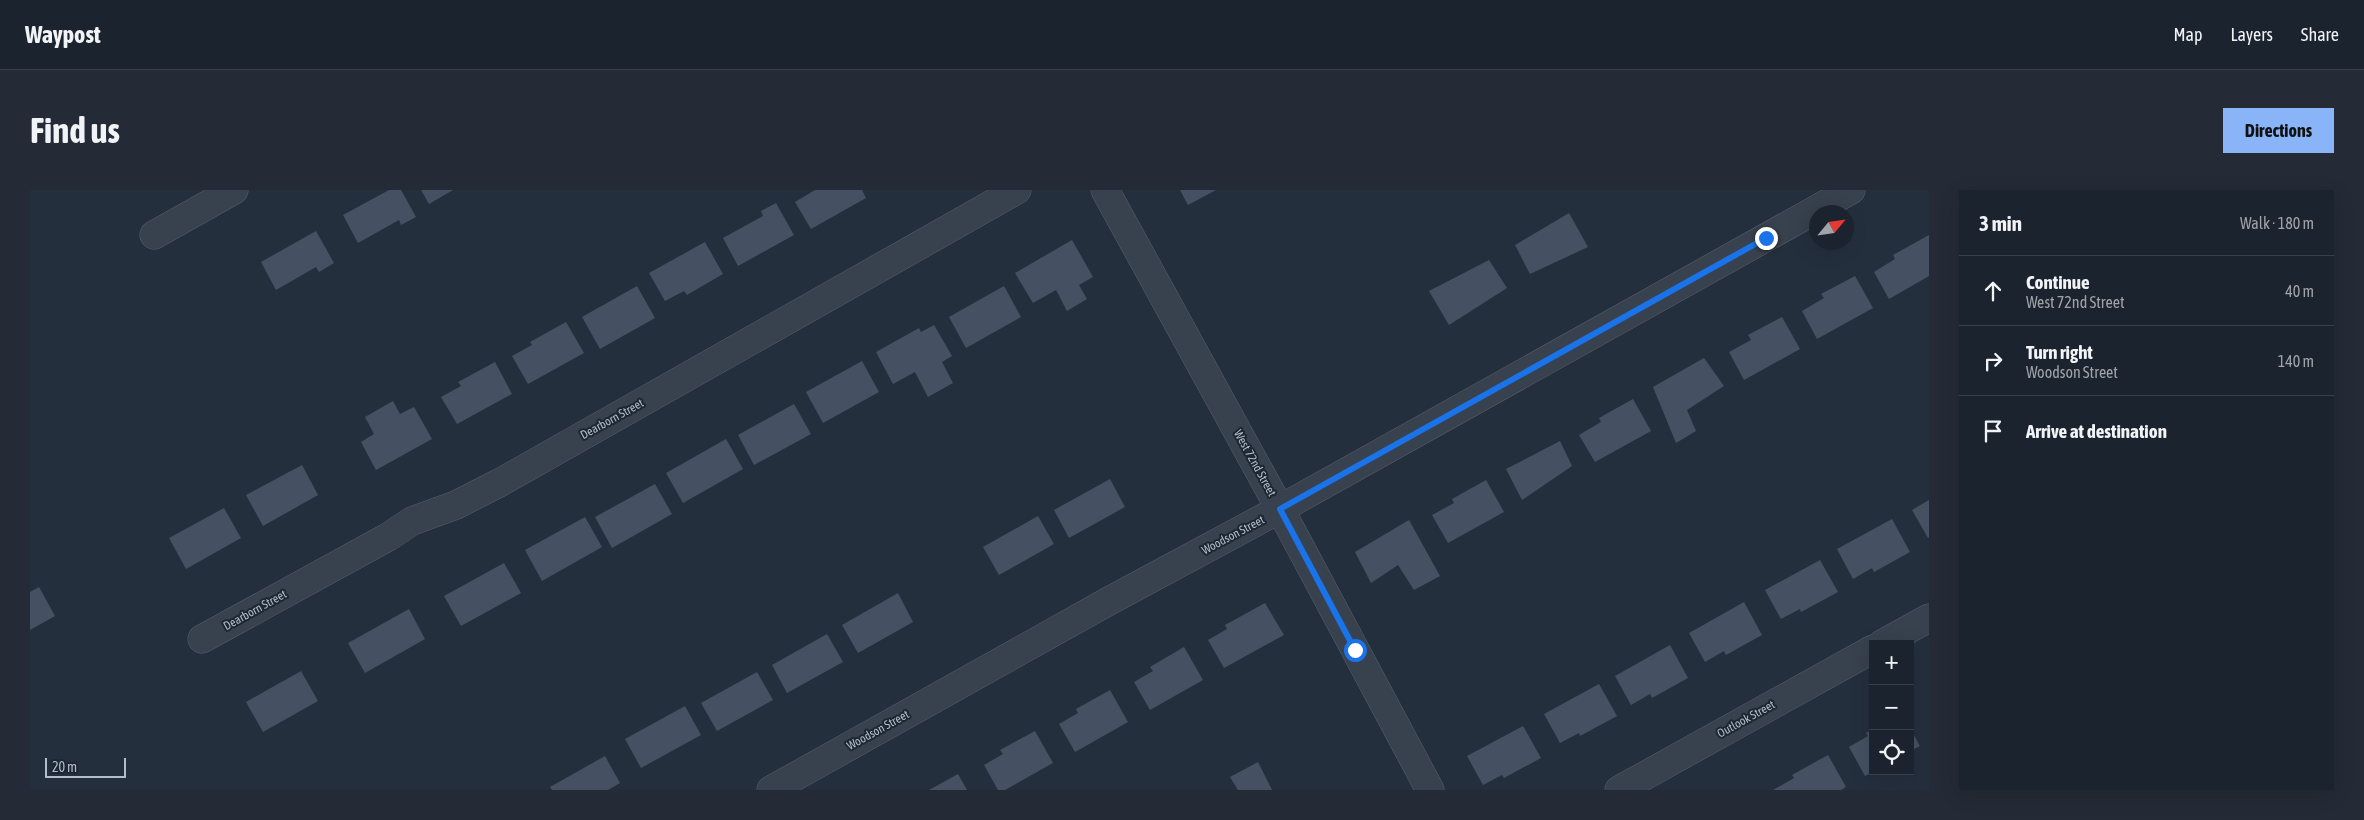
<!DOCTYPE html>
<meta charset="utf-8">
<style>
body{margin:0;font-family:"Asap Condensed",sans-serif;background:#242b36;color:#f1f3f6}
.controls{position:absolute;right:15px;bottom:15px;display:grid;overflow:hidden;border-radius:0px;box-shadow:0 5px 20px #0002}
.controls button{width:45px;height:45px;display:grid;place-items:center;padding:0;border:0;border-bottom:1px solid #39404a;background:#1b232e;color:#f1f3f6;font:25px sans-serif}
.compass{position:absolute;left:1779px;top:15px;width:45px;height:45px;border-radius:50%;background:#1b232e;box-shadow:0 5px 20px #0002;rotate:61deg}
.scale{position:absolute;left:15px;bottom:12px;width:81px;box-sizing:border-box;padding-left:5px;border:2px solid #b4bcc9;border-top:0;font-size:14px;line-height:18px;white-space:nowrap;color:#b4bcc9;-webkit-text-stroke:4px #1d2633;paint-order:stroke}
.stop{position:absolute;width:15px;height:15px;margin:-11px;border:4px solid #1a73e8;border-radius:50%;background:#fff}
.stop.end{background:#1a73e8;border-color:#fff;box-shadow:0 1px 5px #0008}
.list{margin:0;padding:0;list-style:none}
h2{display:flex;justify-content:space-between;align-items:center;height:65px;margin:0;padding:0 20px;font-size:21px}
h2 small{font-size:16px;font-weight:400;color:#a0a4aa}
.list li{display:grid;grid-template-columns:32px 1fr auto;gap:15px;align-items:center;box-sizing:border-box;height:70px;padding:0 20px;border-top:1px solid #39404a}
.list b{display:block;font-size:19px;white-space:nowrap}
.list p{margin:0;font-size:16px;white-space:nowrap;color:#a0a4aa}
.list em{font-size:16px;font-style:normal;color:#a0a4aa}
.icon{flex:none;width:28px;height:28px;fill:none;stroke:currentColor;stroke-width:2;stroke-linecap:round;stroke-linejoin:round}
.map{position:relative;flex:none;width:1899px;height:600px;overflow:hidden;border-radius:0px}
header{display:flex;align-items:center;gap:30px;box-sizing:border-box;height:70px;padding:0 25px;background:#1b232e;border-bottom:1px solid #39404a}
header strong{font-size:24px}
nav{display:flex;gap:28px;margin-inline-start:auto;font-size:18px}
.intro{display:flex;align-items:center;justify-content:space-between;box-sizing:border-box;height:120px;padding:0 30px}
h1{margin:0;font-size:35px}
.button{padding:12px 22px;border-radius:0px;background:#8ab4f8;color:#111;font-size:18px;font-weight:700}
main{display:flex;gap:30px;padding:0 30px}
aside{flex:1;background:#1b232e;border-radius:0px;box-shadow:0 5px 20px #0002}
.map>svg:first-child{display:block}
.building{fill:#455162}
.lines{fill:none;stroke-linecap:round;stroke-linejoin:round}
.minor-casing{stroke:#565f6c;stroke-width:29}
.minor{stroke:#38414e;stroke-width:28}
.route{stroke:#1a73e8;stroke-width:6}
.labels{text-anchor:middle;stroke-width:4;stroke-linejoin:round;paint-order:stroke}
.street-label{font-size:12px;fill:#b4bcc9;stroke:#1d2633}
</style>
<header>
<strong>Waypost</strong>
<nav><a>Map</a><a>Layers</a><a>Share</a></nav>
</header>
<div class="intro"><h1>Find us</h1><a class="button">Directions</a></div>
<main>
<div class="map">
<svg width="1899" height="600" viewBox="0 0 1899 600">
<rect width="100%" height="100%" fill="#242f3e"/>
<g class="building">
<polygon points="359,0 371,0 386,27 371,35 369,30 328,53 313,25"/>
<polygon points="391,0 423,0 399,14"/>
<polygon points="785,0 832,0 836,8 781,39 765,12"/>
<polygon points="1150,0 1186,0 1158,15"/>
<polygon points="746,13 764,45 708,76 693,48 733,26 731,21"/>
<polygon points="1539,23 1558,57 1500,84 1485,55"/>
<polygon points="286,41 304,73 289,82 286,77 246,100 231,72"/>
<polygon points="1899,45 1899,86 1859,109 1844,82 1865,69 1863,65"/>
<polygon points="1042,50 1063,87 1049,95 1057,109 1037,121 1026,100 1003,113 985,83"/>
<polygon points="675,52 693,84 657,105 654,101 635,111 619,83"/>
<polygon points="1459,70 1477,98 1419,135 1399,101"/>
<polygon points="1825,86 1843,118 1787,149 1772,121 1794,108 1791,104"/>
<polygon points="607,96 625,128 570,159 552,127"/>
<polygon points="974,96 991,127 936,158 919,127"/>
<polygon points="1752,127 1770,159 1714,190 1699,162 1721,150 1718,145"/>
<polygon points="536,132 554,163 498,194 482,166 502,155 500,152"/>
<polygon points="904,135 922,166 912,172 923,193 898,207 885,182 863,194 846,162 889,138 891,142"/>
<polygon points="1674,168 1694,196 1657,220 1666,241 1646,253 1623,197"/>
<polygon points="832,171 849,202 793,233 776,202"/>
<polygon points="465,172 482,204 427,234 411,207 431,196 428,192"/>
<polygon points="1603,209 1621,241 1565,272 1549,245 1571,232 1569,228"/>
<polygon points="363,211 370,224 384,217 402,249 346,280 331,252 344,244 335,227"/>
<polygon points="764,214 781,244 724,275 708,245"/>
<polygon points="696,249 713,279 653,313 636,283"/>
<polygon points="1530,251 1542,276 1492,310 1476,279"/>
<polygon points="272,275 288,305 233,336 216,305"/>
<polygon points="1080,289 1095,317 1039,348 1024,320"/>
<polygon points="1456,290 1474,322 1418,353 1402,325 1424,313 1422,309"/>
<polygon points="625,294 642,324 582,358 565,327"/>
<polygon points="1899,310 1899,347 1898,348 1882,320"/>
<polygon points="194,318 211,348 156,379 139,348"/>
<polygon points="1008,326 1024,354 969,385 953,357"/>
<polygon points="555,327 572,357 512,391 495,360"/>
<polygon points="1862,329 1880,362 1844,382 1842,378 1823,389 1807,359"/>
<polygon points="1379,330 1410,386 1384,400 1368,375 1341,393 1325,362"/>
<polygon points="1790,370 1808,402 1771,422 1770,419 1751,429 1735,400"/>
<polygon points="474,373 491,403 431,436 414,406"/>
<polygon points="9,397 25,426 0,440 0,402"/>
<polygon points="868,403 883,432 828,463 812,435"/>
<polygon points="1714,412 1732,445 1696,465 1694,461 1675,472 1659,443"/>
<polygon points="1235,413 1254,445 1194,478 1178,450 1197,439 1195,435"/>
<polygon points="379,419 395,449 335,483 318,453"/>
<polygon points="797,444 813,472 757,503 742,475"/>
<polygon points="1640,455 1658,488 1622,508 1620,504 1601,515 1585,486"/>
<polygon points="1154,457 1173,490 1120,520 1104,492 1123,481 1120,477"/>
<polygon points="271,481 288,511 233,542 216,512"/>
<polygon points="727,482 743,510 687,541 671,513"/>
<polygon points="1569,494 1587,526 1550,546 1549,543 1530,553 1514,524"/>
<polygon points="1080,500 1098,532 1045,562 1029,534 1048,523 1046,519"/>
<polygon points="655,516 671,545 611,578 595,549"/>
<polygon points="1493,536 1511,568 1474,588 1472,585 1453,595 1437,566"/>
<polygon points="1880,538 1890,556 1880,561"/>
<polygon points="1843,539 1843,582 1835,586 1819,557 1838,546 1836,543"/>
<polygon points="1005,541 1023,573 975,600 968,600 954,575 973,564 970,560"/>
<polygon points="1798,565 1816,597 1811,600 1743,600 1764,588 1762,585"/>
<polygon points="575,566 590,593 578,600 522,600 520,597"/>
<polygon points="1228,572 1242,600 1208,600 1200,587"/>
<polygon points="928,584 937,600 899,600"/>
</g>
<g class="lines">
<defs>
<g id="minor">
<polyline points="1075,0 1250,319 1400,600"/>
<polyline points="124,45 204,0"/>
<polyline points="172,449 358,347 382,331 426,315 471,292 987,0"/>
<polyline points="1852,454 1899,428"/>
<polyline points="741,600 1079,411 1250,319 1821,0"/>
<polyline points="1589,600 1843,459"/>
</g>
</defs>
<use href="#minor" class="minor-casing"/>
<use href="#minor" class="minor"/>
</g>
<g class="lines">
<polyline class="route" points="1325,460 1250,319 1736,48"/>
</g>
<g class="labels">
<g class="street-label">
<text transform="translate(582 229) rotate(-29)" y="4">Dearborn Street</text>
<text transform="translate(1225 273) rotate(61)" y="4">West 72nd Street</text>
<text transform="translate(1203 345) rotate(-28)" y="4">Woodson Street</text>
<text transform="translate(225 420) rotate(-29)" y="4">Dearborn Street</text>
<text transform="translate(1716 529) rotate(-29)" y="4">Outlook Street</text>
<text transform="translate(848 540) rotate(-29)" y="4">Woodson Street</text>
</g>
</g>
</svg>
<div class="controls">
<button>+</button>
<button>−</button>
<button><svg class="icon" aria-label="locate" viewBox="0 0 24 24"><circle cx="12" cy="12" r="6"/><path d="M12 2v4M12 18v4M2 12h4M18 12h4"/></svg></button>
</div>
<svg class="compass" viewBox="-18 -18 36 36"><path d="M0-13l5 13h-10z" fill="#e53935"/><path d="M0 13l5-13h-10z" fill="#a0a4aa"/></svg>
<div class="scale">20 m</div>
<div class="stop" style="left:1325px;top:460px"></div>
<div class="stop end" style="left:1736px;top:48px"></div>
</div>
<aside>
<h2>3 min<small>Walk · 180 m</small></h2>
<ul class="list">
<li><svg class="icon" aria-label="ahead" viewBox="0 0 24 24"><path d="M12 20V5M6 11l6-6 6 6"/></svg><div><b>Continue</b><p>West 72nd Street</p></div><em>40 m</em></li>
<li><svg class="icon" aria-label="right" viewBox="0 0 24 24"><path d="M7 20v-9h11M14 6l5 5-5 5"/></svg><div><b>Turn right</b><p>Woodson Street</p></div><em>140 m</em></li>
<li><svg class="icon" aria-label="arrive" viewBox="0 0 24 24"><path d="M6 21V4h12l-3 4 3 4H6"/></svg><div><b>Arrive at destination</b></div></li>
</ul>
</aside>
</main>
